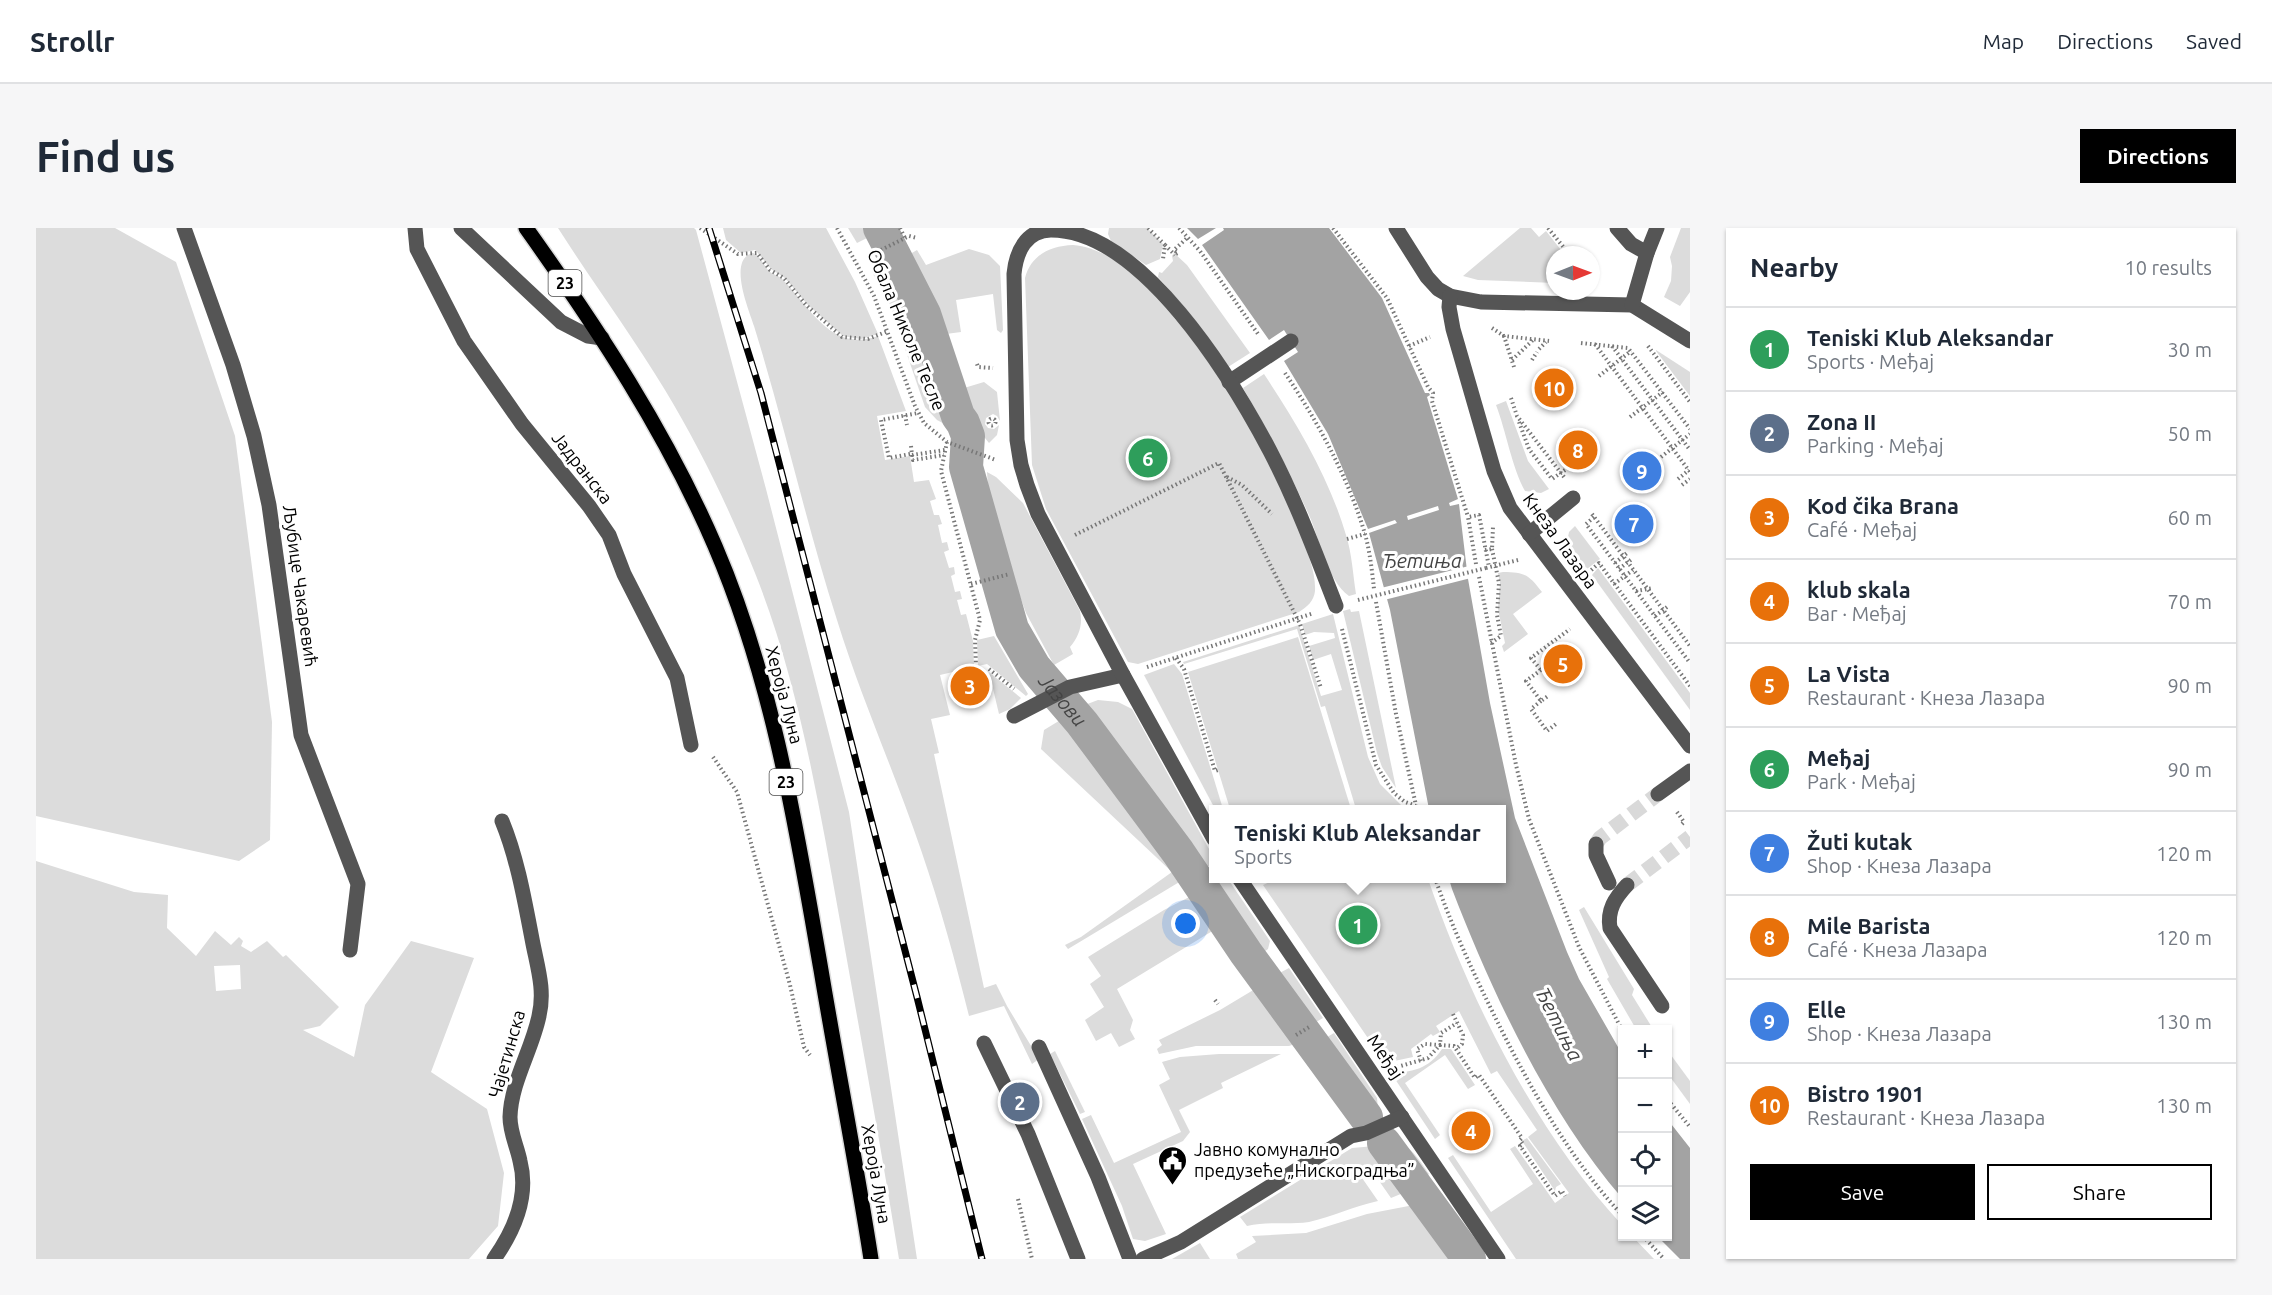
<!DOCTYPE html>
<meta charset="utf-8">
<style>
body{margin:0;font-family:Ubuntu,sans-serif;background:#f6f6f7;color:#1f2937}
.controls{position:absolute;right:18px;bottom:18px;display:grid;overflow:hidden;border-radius:0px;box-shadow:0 2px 4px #0004}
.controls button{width:54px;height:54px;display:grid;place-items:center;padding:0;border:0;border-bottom:2px solid #e0e1e3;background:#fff;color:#1f2937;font:30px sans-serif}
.compass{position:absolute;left:1510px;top:18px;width:54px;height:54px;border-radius:50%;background:#fff;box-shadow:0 2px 4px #0004;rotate:89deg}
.you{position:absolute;left:1150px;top:696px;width:21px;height:21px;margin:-15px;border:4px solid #fff;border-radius:50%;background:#1a73e8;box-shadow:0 0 0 9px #1a73e833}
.badge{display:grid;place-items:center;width:39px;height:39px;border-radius:50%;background:#000;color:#fff;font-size:20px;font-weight:700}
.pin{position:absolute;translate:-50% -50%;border:3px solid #fff;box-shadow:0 2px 6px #0006}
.popup{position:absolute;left:1173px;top:577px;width:297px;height:78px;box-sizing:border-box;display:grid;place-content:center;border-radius:0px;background:#fff;filter:drop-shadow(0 2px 4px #0005);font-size:20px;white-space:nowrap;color:#747a83}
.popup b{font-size:22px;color:#1f2937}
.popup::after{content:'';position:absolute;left:50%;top:100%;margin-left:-12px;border:12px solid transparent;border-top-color:#fff}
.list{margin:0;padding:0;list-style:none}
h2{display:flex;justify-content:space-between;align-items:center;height:78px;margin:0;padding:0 24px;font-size:26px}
h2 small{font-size:20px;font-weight:400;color:#747a83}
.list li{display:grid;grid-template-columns:39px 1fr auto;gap:18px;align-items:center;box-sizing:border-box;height:84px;padding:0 24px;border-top:2px solid #e0e1e3}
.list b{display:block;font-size:22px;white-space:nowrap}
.list p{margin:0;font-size:20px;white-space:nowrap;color:#747a83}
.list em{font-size:20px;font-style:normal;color:#747a83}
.actions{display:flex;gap:12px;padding:18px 24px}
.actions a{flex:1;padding:14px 0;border:2px solid #000;border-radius:0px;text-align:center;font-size:21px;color:#000}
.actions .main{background:#000;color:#fff}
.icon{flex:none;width:33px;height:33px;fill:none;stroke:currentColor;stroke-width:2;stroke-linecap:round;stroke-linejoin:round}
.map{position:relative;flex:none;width:1654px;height:1031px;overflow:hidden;border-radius:0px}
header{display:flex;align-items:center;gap:36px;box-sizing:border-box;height:84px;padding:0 30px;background:#fff;border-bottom:2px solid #e0e1e3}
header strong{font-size:28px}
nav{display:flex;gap:33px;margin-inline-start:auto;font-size:21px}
.intro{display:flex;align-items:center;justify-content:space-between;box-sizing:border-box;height:144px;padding:0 36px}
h1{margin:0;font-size:42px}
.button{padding:15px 27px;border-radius:0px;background:#000;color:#fff;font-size:21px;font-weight:700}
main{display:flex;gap:36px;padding:0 36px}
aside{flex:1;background:#fff;border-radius:0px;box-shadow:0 2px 4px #0004}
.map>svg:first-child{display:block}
.green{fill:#dcdcdc;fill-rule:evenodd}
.water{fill:#a3a3a3;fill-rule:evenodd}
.pier{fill:#fff}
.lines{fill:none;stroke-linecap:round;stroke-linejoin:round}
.canal{stroke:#a3a3a3;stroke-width:34}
.minor-tunnel{stroke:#d9d9d9;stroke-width:15;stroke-dasharray:15 8;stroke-linecap:butt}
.major-casing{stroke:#dbdbdb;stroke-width:18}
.path{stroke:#777;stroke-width:4;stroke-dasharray:1.5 3;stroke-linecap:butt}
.minor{stroke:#555;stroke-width:15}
.major{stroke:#000;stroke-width:15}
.rail-casing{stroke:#000;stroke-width:7}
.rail{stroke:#fff;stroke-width:4.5;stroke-dasharray:14;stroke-linecap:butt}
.path-bridge{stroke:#777;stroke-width:4;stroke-dasharray:1.5 3;stroke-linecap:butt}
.labels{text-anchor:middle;stroke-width:6;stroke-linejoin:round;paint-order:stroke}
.shield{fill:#fff;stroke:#4c4c4c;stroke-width:1.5}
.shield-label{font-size:16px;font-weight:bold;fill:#000}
.street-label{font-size:18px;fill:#000;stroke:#fff}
.poi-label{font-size:18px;fill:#000;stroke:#fff;text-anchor:start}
.water-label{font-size:20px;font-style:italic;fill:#444;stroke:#fff}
</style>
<header>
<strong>Strollr</strong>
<nav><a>Map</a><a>Directions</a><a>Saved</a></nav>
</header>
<div class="intro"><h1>Find us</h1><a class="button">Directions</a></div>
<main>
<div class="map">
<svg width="1654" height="1031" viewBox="0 0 1654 1031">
<rect width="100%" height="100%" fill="#fff"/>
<g class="green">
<polygon points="0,0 79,0 140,34 199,208 236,494 234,612 203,633 0,588"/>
<path d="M522 0H658L660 2 730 261 813 584 881 1031H863C845 918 824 806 804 693 783 577 763 455 719 345 694 282 664 220 629 162 595 106 557 55 522 0Z"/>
<polygon points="687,0 790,0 819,54 842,106 825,111 807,108 771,76 749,50 735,41 721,24 719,22 705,25 690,12"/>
<polygon points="812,0 833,0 837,7 821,15"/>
<polygon points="1073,0 1111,0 1127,16 1124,31 1110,37 1075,13 1072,6"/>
<polygon points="1484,0 1495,0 1503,9 1510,3 1529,27 1519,27 1519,55 1442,52 1427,48"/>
<polygon points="1645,0 1654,0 1654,64 1644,78 1628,69 1635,53 1636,38 1634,29"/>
<path d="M1037 17C1062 19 1086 35 1104 53 1171 118 1234 222 1266 310 1272 325 1280 346 1279 363 1278 373 1271 379 1263 384L1102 436 1092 434 1010 281 996 237 989 50C995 27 1014 18 1037 17Z"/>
<polygon points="933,21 953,27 964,38 967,102 965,105 961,102 957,66 920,72 925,104 910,106 928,160 948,154 961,164 964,193 961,188 957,186 950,190 949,196 952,200 958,201 963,197 961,207 953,215 945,205 937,201 929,184 896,81 869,29 881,22 890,37"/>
<path d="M717 25C724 28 727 36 732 42 736 47 743 47 747 52 775 80 795 125 842 108L870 183 841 188 849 232 874 228 878 254 893 252 900 271 894 273 898 287H903L906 296 902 297 906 315 911 314 913 322 908 324 913 340 918 339 919 346 915 348 919 364 924 363 926 371 921 372 925 387 930 386 937 413 938 439 904 447 914 487 895 491 903 525 898 526 948 760 960 756 971 778 1003 831 996 836 968 778 933 788C919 732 904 677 885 622 859 545 825 470 801 392 770 295 748 195 718 98 713 82 691 31 717 25Z"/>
<polygon points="1138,25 1151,37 1214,125 1192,139 1151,82 1122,49 1123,44 1126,45 1137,33 1136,28"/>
<polygon points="854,37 888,106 916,200 901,192 889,179 853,74 837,46"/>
<polygon points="1620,122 1654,144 1654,168 1620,123"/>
<path d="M1228 146C1261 196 1293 249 1310 307 1316 326 1317 347 1320 366L1313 368C1291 352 1284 312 1273 287 1253 243 1231 201 1207 160Z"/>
<path d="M1470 173 1492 233 1513 261 1505 265 1489 263C1476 240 1470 203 1460 177Z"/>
<path d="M951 244 960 249 987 275 1044 383C1047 397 1043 408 1034 419L1037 426 1018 437 990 385 977 349 952 260Z"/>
<polygon points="1539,298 1564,331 1547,344 1530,319 1533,304"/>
<polygon points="1562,340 1654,465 1654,482 1556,347"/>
<path d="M1467 344C1489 344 1493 347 1506 364L1477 386 1492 406 1468 424 1466 418 1469 415 1462 381 1464 355 1462 345Z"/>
<polygon points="1314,381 1315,384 1323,383 1360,560 1346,539 1341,525 1307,383"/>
<polygon points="1297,386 1332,529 1344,556 1369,581 1320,581 1289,478 1285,479 1261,401 1148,436 1147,434 1263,397 1285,468 1306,462 1295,426 1277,432 1273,418 1299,410 1298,405 1278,404 1269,407 1266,396"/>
<polygon points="958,408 992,466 990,468 951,436 942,438 941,412"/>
<polygon points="1262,409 1315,581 1194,581 1152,444"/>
<polygon points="1138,436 1146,446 1187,581 1179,581 1108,447"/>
<polygon points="953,444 985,470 974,481 963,486"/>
<polygon points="1062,472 1082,474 1096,481 1178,630 1178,635 1164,643 1046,478"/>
<polygon points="1031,488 1150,650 1032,721 1029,717 1045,709 1136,644 1005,521 1008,502"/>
<path d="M0 633 98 664 132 667 131 700 160 728 179 703 195 717 203 709 207 713 205 718 215 724 231 713 247 729 250 727 303 779 284 798 267 802 318 829 329 777 375 713 438 730 395 844 451 881 468 945 462 998 433 1031H0ZM204 737 205 761 180 763 178 738Z"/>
<path d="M1243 650 1392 651C1434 772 1499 903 1586 997V1008L1597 1009 1618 1031H1480L1412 930 1417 927 1455 984 1497 956 1474 921 1479 918 1519 975 1533 965 1492 909 1501 902 1461 843 1455 846 1423 783 1400 798 1404 804 1397 808 1395 806 1375 821 1377 829 1349 835 1227 657Z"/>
<polygon points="1186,653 1194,654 1234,713 1232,721 1221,729 1174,658"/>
<polygon points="1161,665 1183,699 1081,761 1097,792 1094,802 1099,811 1083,819 1075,805 1060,813 1049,792 1068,779 1054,756 1065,748 1052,729 1128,682"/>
<polygon points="1548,679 1598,761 1596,767 1617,801 1600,801 1571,751 1573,749 1543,682"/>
<polygon points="1253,740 1287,790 1273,798 1236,749"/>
<polygon points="1224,758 1265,814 1253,818 1160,818 1123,826 1121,821 1126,817 1123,812 1184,782"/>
<polygon points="1298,805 1341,870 1342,881 1334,887 1283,814"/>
<path d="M1406 821H1415L1439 857 1432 861 1409 827 1369 855 1404 907 1399 911 1355 845C1376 844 1393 841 1406 821Z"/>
<polygon points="1019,823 1049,884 1044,886 1014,826"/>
<polygon points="1632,823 1654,853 1654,876 1632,846"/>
<polygon points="1183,826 1245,826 1185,855 1187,860 1143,882 1154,904 1147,913 1097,936 1130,1006 1109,1013 1097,1011 1086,978 1046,891 1055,887 1078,935 1145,904 1123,857 1134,851 1126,834 1144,829"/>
<polygon points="1491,910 1525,956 1520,959 1519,963 1486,913"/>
<path d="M1358 913C1374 916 1384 933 1393 946L1386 953Z"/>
<path d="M1339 918 1372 963 1355 970 1334 940 1324 947 1342 973C1318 978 1296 989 1273 994 1252 997 1231 993 1211 998L1204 989 1316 920Z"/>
<polygon points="1406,966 1450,1031 1441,1031 1396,967"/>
<polygon points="1383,976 1425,1031 1202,1031 1200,1026 1220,1014 1216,1008 1270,1005 1331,986"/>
<polygon points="1164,1015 1174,1031 1136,1031"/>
</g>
<g class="water">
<polygon points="1151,0 1180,0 1162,11"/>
<path d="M1187 0H1293L1346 70 1389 165H1393L1394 167 1391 169 1422 271 1413 275 1414 278 1423 276 1432 351 1454 475 1479 590 1531 724 1543 751 1586 826V970C1513 886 1456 765 1416 661L1413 651 1466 650V582L1393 581 1354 382 1333 305 1361 295 1359 292 1332 301 1292 206 1248 133 1262 124 1248 102 1233 112 1166 17 1188 2ZM1402 278 1403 282 1372 292 1371 288Z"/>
<polygon points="1632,892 1654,920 1654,1031 1644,1031 1622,1009 1632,1008"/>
</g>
<polygon class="pier" points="1433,338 1435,350 1348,372 1345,360"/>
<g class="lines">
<g class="canal">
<path id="s1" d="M844 0 888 86 922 188 927 195 932 208 930 239 976 401 998 439 1046 495 1142 624 1210 725 1330 889"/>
<polyline points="1348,915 1433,1031"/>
</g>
<g class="minor-tunnel">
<polyline points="1560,616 1564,610 1622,566"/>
<polyline points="1591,657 1654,609"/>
</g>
<defs>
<path id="major" d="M490 0C562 101 630 204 679 318 737 453 760 598 785 742 801 838 820 934 835 1031"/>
</defs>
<use href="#major" class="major-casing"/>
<g class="path">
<polyline points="664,0 702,26 721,25 734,42 748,50 770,77 806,109 832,111 852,103"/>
<polyline points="801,0 838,68 879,178 888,195 911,214 960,232"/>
<polyline points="864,0 869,10"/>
<polyline points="1112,0 1129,17 1127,31"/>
<polyline points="1143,0 1164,23 1222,106"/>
<polyline points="1297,0 1351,70 1392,159 1397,165 1396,173 1432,289"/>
<polyline points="1512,0 1534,27"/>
<polyline points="1129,17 1139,27"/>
<polyline points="841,24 873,8 881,10"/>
<polyline points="1140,26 1142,25 1138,22 1152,9"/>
<polyline points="1456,100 1468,108"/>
<polyline points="1545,115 1592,120 1654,201"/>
<polyline points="1559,116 1654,244"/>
<polyline points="1373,118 1394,109"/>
<polyline points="1576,118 1654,222"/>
<polyline points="1612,118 1654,174"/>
<polyline points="1503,121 1510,114"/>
<polyline points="1476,132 1497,112"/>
<polyline points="1496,132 1501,124"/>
<polyline points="941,136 942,139 957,140"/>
<polyline points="1478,139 1468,108 1513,113"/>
<path d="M1249 145C1282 194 1312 249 1329 306 1334 324 1336 343 1338 361"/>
<polyline points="1563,148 1595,123"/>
<polyline points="1475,170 1481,188 1528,249"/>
<polyline points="869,187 871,197"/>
<polyline points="1594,189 1627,164"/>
<circle cx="956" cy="194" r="3.5"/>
<polyline points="1483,194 1493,221 1516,251 1529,242"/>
<polyline points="911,214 905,243 944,392 939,412 940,438"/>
<polyline points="875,218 876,227 909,222"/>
<polyline points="874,226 853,230 845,192 882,185"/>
<polyline points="876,227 877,232 908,227"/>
<polyline points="1625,229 1654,206"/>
<polyline points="1191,249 1206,257 1236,286"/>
<polyline points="1642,251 1653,242"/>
<polyline points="1646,257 1654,251"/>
<polyline points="1556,286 1654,418"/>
<polyline points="1558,289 1550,296 1654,435"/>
<polyline points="1039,307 1183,235 1264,396 1285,460"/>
<polyline points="1311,311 1329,306"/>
<polyline points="1449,322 1456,321 1457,299"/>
<polyline points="1579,335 1591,325"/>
<polyline points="1440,336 1432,289 1443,287 1453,339"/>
<polyline points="1450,340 1482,332"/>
<polyline points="1583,341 1596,331"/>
<polyline points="1552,345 1563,335 1654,458"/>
<polyline points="1443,349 1480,537 1493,591 1543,719 1586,802"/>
<polyline points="935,356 974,346"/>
<polyline points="1578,356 1597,342"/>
<polyline points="1600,363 1617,360"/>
<polyline points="1340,374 1360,486 1381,582"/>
<polyline points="1619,388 1631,379"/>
<polyline points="1306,401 1340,537 1358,565 1369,574 1380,578"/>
<polyline points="1455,415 1465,408 1461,387 1463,355 1456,321"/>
<polyline points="1140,430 1148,441 1179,543 1182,542"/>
<polyline points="1111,439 1278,385"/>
<polyline points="1508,440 1505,442 1495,430 1534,401"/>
<polyline points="953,441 978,461"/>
<polyline points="1505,442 1490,453 1505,473 1512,468"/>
<polyline points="1505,473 1495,481 1511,503 1520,496"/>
<polyline points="677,529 701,564 754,757 768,819 774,827"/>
<polyline points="1641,584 1648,594 1646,596"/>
<path d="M1399 650C1418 705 1443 757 1469 809 1501 872 1538 935 1586 987"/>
<polyline points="1179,772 1182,776"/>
<polyline points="1417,786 1427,807 1426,816 1420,821"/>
<polyline points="1260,807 1275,798"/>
<polyline points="1385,833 1381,821 1389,816 1404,817 1405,805 1421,795"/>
<polyline points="1361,839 1392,830 1404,817 1418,818 1439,850 1443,847 1486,910 1484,912 1487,916 1484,918 1519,968 1526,963 1529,968"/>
<polyline points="1632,872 1654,899"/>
<polyline points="982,971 996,1031"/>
<polyline points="1607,1008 1628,1031"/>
</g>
<g class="minor">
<polyline points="148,0 197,137 218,208 233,277 265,507 322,656 314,722"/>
<polyline points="379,0 381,21 428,113 486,196 553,278 573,307 588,346 641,450 655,517"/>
<polyline points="425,0 525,94 552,108 566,110"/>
<polyline points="1360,0 1391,49 1402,61 1414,68 1445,74 1596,77 1654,113"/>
<polyline points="1581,0 1595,16 1611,25"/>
<polyline points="1414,68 1413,79 1417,101 1458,243 1474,280 1654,518"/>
<polyline points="1596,77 1611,25 1621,0"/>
<polyline points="1193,154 1255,113"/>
<polyline points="1493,306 1537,270"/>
<polyline points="978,488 1034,459 1087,447"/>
<polyline points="1622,566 1654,543"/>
<path d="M1178 611 1087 447 1002 286 991 257 985 237 981 212 978 46C980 24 990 2 1015 2 1106 2 1196 151 1234 223 1260 273 1280 326 1300 378"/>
<polyline points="1560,616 1560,627 1573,655"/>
<polyline points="1203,650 1462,1031"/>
<path d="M1591 657C1579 670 1571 682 1574 700L1626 778"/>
<polyline points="948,815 992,906 1042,1031"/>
<polyline points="1003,819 1062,949 1094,1031"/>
<path d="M458 1031C478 1003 493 968 484 933 481 918 474 905 474 889 475 854 496 822 503 788 509 763 502 741 497 716 489 675 482 632 466 593"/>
<polyline points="1107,1031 1145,1014 1315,908 1330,905 1366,889"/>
</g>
<use href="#major" class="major"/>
<defs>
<polyline id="rail" points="673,0 725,165 881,769 946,1031"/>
</defs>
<use href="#rail" class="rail-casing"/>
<use href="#rail" class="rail"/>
<polyline class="path-bridge" points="1322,372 1450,340"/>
</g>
<defs>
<symbol id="civic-pin" viewBox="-11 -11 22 30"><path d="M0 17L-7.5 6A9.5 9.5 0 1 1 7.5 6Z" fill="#000" stroke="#fff"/><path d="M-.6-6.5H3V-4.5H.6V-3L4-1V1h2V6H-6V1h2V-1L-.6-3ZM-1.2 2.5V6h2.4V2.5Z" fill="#fff"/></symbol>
</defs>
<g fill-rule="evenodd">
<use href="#civic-pin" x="1120" y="916" width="33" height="45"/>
</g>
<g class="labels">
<g class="shield">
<rect x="512.5" y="42" width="33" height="26" rx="4.5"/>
<rect x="733.5" y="541" width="33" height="26" rx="4.5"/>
</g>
<g class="shield-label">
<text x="529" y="61">23</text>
<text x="750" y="560">23</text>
</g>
<g class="street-label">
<text transform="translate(870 102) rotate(67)" y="6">Обала Николе Тесле</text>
<text transform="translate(546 240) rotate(52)" y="6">Јадранска</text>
<text transform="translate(1524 313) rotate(54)" y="6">Кнеза Лазара</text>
<text transform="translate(264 358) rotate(82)" y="6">Љубице Чакаревић</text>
<text transform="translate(748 467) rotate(75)" y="6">Хероја Луна</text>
<text transform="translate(471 826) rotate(-74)" y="6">Чајетинска</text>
<text transform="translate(1349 829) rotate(56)" y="6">Међај</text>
<text transform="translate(840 946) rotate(80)" y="6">Хероја Луна</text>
</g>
<g class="poi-label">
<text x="1158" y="928">Јавно комунално<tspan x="1158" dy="21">предузеће „Нискоградња”</tspan></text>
</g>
<g class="water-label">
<text x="1386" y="340">Ђетиња</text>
<text dy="7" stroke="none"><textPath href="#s1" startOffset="514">Јазови</textPath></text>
<text transform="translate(1523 796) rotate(63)" y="7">Ђетиња</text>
</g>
</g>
</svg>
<div class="controls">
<button>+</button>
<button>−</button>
<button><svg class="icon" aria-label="locate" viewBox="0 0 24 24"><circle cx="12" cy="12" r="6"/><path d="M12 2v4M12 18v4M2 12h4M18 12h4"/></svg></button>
<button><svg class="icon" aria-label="layers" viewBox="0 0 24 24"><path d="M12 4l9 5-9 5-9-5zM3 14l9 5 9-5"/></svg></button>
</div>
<svg class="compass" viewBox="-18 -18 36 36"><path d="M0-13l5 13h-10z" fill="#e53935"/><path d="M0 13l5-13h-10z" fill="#747a83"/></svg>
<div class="you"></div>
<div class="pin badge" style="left:1322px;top:697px;background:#2e9e5b">1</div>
<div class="popup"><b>Teniski Klub Aleksandar</b>Sports</div>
<div class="pin badge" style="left:984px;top:874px;background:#5c6f8a">2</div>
<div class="pin badge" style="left:934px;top:458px;background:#e8710a">3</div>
<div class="pin badge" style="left:1435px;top:903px;background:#e8710a">4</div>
<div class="pin badge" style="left:1527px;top:436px;background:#e8710a">5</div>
<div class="pin badge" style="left:1112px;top:230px;background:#2e9e5b">6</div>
<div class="pin badge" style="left:1598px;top:296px;background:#3f7fe0">7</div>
<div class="pin badge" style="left:1542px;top:222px;background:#e8710a">8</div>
<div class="pin badge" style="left:1606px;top:243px;background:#3f7fe0">9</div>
<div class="pin badge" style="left:1518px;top:160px;background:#e8710a">10</div>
</div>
<aside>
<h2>Nearby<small>10 results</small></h2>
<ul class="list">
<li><span class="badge" style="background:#2e9e5b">1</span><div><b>Teniski Klub Aleksandar</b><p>Sports · Међај</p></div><em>30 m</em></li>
<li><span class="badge" style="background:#5c6f8a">2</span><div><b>Zona II</b><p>Parking · Међај</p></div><em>50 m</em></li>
<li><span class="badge" style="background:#e8710a">3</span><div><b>Kod čika Brana</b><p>Café · Међај</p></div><em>60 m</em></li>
<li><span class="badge" style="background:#e8710a">4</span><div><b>klub skala</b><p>Bar · Међај</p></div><em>70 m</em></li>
<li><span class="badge" style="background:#e8710a">5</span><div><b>La Vista</b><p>Restaurant · Кнеза Лазара</p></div><em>90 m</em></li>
<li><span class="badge" style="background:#2e9e5b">6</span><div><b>Међај</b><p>Park · Међај</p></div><em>90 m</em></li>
<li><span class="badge" style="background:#3f7fe0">7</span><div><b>Žuti kutak</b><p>Shop · Кнеза Лазара</p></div><em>120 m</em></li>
<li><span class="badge" style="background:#e8710a">8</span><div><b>Mile Barista</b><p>Café · Кнеза Лазара</p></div><em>120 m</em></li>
<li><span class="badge" style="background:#3f7fe0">9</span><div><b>Elle</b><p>Shop · Кнеза Лазара</p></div><em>130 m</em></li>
<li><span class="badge" style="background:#e8710a">10</span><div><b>Bistro 1901</b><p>Restaurant · Кнеза Лазара</p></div><em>130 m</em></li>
</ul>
<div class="actions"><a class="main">Save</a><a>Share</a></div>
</aside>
</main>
